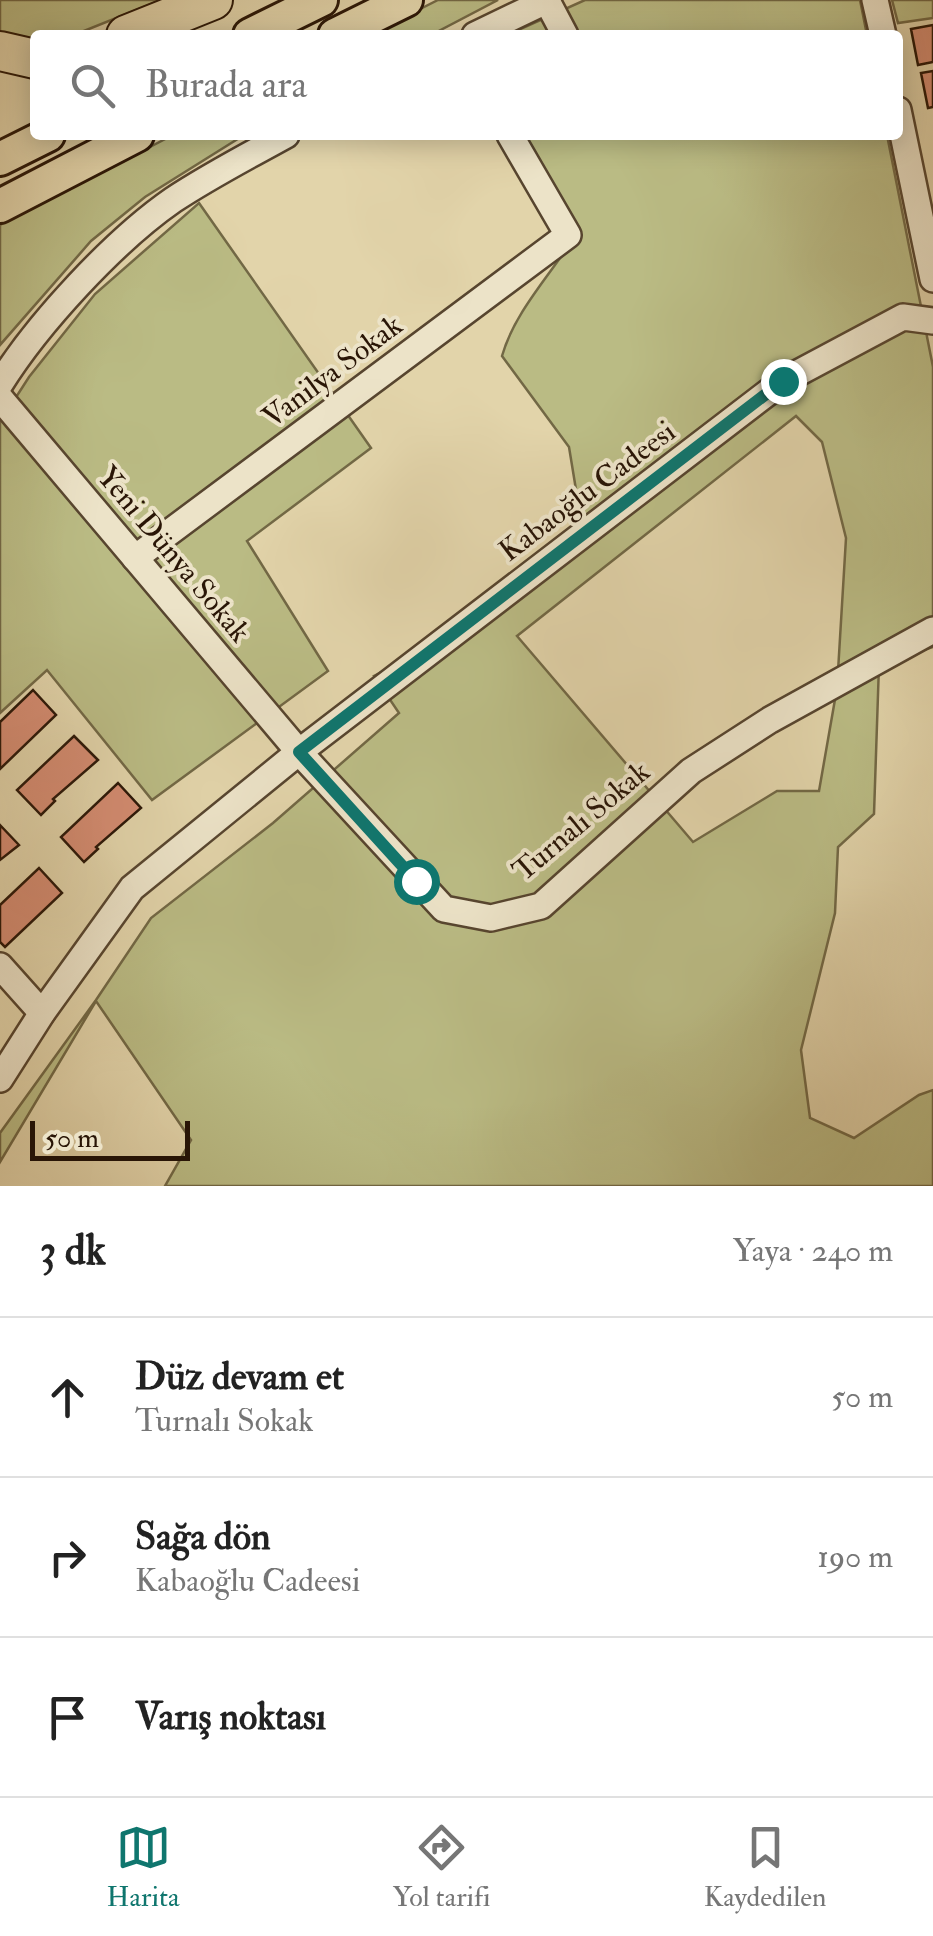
<!DOCTYPE html>
<html lang="tr">
<meta charset="utf-8">
<style>
body{margin:0;font-family:"IM FELL Double Pica",serif;background:#f2f2f2;color:#222}
.scale{position:absolute;left:30px;bottom:25px;width:160px;box-sizing:border-box;padding-left:10px;border:5px solid #291506;border-top:0;font-size:28px;line-height:35px;white-space:nowrap;color:#291506;-webkit-text-stroke:8px #ece3c8;paint-order:stroke}
.stop{position:absolute;width:30px;height:30px;margin:-22px;border:8px solid #0f766e;border-radius:50%;background:#fff}
.stop.end{background:#0f766e;border-color:#fff;box-shadow:0 2px 10px #0008}
.list{margin:0;padding:0;list-style:none}
h2{display:flex;justify-content:space-between;align-items:center;height:130px;margin:0;padding:0 40px;font-size:42px}
h2 small{font-size:32px;font-weight:400;color:#767676}
.list li{display:grid;grid-template-columns:65px 1fr auto;gap:30px;align-items:center;box-sizing:border-box;height:160px;padding:0 40px;border-top:2px solid #e0e0e0}
.list b{display:block;font-size:38px;white-space:nowrap}
.list p{margin:0;font-size:32px;white-space:nowrap;color:#767676}
.list em{font-size:32px;font-style:normal;color:#767676}
.icon{flex:none;width:55px;height:55px;fill:none;stroke:currentColor;stroke-width:2;stroke-linecap:round;stroke-linejoin:round}
.map{position:relative;flex:none;width:933px;height:1186px;overflow:hidden}
.search{position:absolute;background:#fff;box-shadow:0 5px 25px #0003;left:30px;right:30px;top:30px;height:110px;display:flex;align-items:center;gap:25px;box-sizing:border-box;padding:0 35px;border-radius:10px;color:#767676;font-size:38px}
.sheet{height:610px;background:#fff}
nav{display:flex;justify-content:space-around;align-items:center;box-sizing:border-box;height:140px;border-top:2px solid #e0e0e0;background:#fff;font-size:28px;color:#767676}
nav a{display:grid;justify-items:center;gap:5px}
nav .on{color:#0f766e}
.map>svg:first-child{display:block}
.green{fill:#babb84;stroke:#726845;stroke-width:2.5;fill-rule:evenodd}
.building{fill:#d58c72;stroke:#291506;stroke-width:2.5}
.lines{fill:none;stroke-linecap:round;stroke-linejoin:round}
.minor-casing{stroke:#57452f;stroke-width:30}
.major-casing{stroke:#291506;stroke-width:38}
.highway-casing{stroke:#291506;stroke-width:42}
.minor{stroke:#ece3c8;stroke-width:25}
.major{stroke:#e2d4aa;stroke-width:32}
.highway{stroke:#e2d4aa;stroke-width:38}
.route{stroke:#0f766e;stroke-width:12}
.labels{text-anchor:middle;stroke-width:8;stroke-linejoin:round;paint-order:stroke}
.street-label{font-size:30px;fill:#291506;stroke:#ece3c8}
</style>
<div class="map">
<svg width="933" height="1186" viewBox="0 0 933 1186">
<rect width="100%" height="100%" fill="#e2d4aa"/>
<filter id="stains"><feTurbulence type="fractalNoise" baseFrequency=".002" numOctaves="4"/><feColorMatrix values="0 0 0 0 .2 0 0 0 0 .09 0 0 0 0 .02 0 0 0 .5 -.17"/></filter>
<radialGradient id="worn" r=".72"><stop offset=".6" stop-color="#630" stop-opacity="0"/><stop offset="1" stop-color="#630" stop-opacity=".3"/></radialGradient>
<g class="green">
<polygon points="0,0 161,0 74,35 35,35 35,44 0,36"/>
<polygon points="438,0 498,0 431,35 369,35"/>
<polygon points="585,0 860,0 867,35 507,35"/>
<polygon points="892,0 933,0 933,18 898,23"/>
<polygon points="173,135 244,135 145,197 91,241 0,345 0,225"/>
<path d="M525 135H887L933 367V647L879 665 874 814 838 847 835 913 801 1050 810 1118 854 1138 919 1095 933 1090V1186H165L191 1140 96 1001 0 1162V1133L96 1000 151 918 273 823 399 713 374 676 499 611 561 556 580 514 569 447 502 356C515 310 554 271 579 230ZM796 416 822 442 846 538 837 688 819 791H777L693 842 517 636Z"/>
<polygon points="199,203 371,448 247,541 328,671 152,800 47,670 0,713 0,422 29,377 95,294"/>
</g>
<g class="building">
<polygon points="933,25 933,62 918,65 911,29"/>
<polygon points="933,71 933,107 928,108 921,73"/>
<polygon points="33,690 56,715 0,769 0,722"/>
<polygon points="74,736 98,760 53,799 55,801 41,815 17,790"/>
<polygon points="118,783 141,808 96,847 98,849 84,862 61,837"/>
<polygon points="0,825 19,845 0,860"/>
<polygon points="39,868 62,893 5,947 0,942 0,905"/>
</g>
<g class="lines">
<defs>
<g id="minor">
<polyline points="875,0 883,35"/>
<polyline points="547,1 565,35"/>
<polyline points="475,35 548,0"/>
<polyline points="898,110 933,279"/>
<path d="M0 384C38 323 114 241 173 200 209 176 248 156 286 135"/>
<polyline points="0,398 299,752 444,909 491,918 541,906 691,771 770,720 933,630"/>
<polyline points="135,558 568,235 510,135"/>
<polyline points="0,966 42,1013"/>
<polyline points="0,1079 42,1013 132,888 299,752 783,381 903,317 933,321"/>
</g>
<g id="major">
<polyline points="250,35 321,0"/>
<polyline points="335,35 406,0"/>
<polyline points="0,159 48,135"/>
<polyline points="0,206 137,135"/>
</g>
<g id="highway">
<polyline points="126,35 213,0"/>
<polyline points="0,51 35,59"/>
</g>
</defs>
<use href="#minor" class="minor-casing"/>
<use href="#major" class="major-casing"/>
<use href="#highway" class="highway-casing"/>
<use href="#minor" class="minor"/>
<use href="#major" class="major"/>
<use href="#highway" class="highway"/>
</g>
<g class="lines">
<polyline class="route" points="416,881 299,752 783,381"/>
</g>
<g class="labels">
<g class="street-label">
<text transform="translate(332 371) rotate(-37)" y="10">Vanilya Sokak</text>
<text transform="translate(587 491) rotate(-37)" y="10">Kabaoğlu Cadeesi</text>
<text transform="translate(174 554) rotate(50)" y="10">Yeni Dünya Sokak</text>
<text transform="translate(581 821) rotate(-40)" y="10">Turnalı Sokak</text>
</g>
</g>
<rect width="100%" height="100%" filter="url(#stains)"/>
<rect width="100%" height="100%" fill="url(#worn)"/>
</svg>
<div class="scale">50 m</div>
<div class="stop" style="left:416px;top:881px"></div>
<div class="stop end" style="left:783px;top:381px"></div>
<div class="search"><svg class="icon" aria-label="search" viewBox="0 0 24 24"><circle cx="10" cy="10" r="6"/><path d="M15 15l6 6"/></svg>Burada ara</div>
</div>
<section class="sheet">
<h2>3 dk<small>Yaya · 240 m</small></h2>
<ul class="list">
<li><svg class="icon" aria-label="ahead" viewBox="0 0 24 24"><path d="M12 20V5M6 11l6-6 6 6"/></svg><div><b>Düz devam et</b><p>Turnalı Sokak</p></div><em>50 m</em></li>
<li><svg class="icon" aria-label="right" viewBox="0 0 24 24"><path d="M7 20v-9h11M14 6l5 5-5 5"/></svg><div><b>Sağa dön</b><p>Kabaoğlu Cadeesi</p></div><em>190 m</em></li>
<li><svg class="icon" aria-label="arrive" viewBox="0 0 24 24"><path d="M6 21V4h12l-3 4 3 4H6"/></svg><div><b>Varış noktası</b></div></li>
</ul>
</section>
<nav>
<a class="on"><svg class="icon" aria-label="map" viewBox="0 0 24 24"><path d="M3 6l6-2 6 2 6-2v14l-6 2-6-2-6 2zM9 4v14M15 6v14"/></svg>Harita</a>
<a><svg class="icon" aria-label="directions" viewBox="0 0 24 24"><path d="M12 3l9 9-9 9-9-9zM9 14v-3h6M13 9l2 2-2 2"/></svg>Yol tarifi</a>
<a><svg class="icon" aria-label="saved" viewBox="0 0 24 24"><path d="M7 4h10v16l-5-4-5 4z"/></svg>Kaydedilen</a>
</nav>
